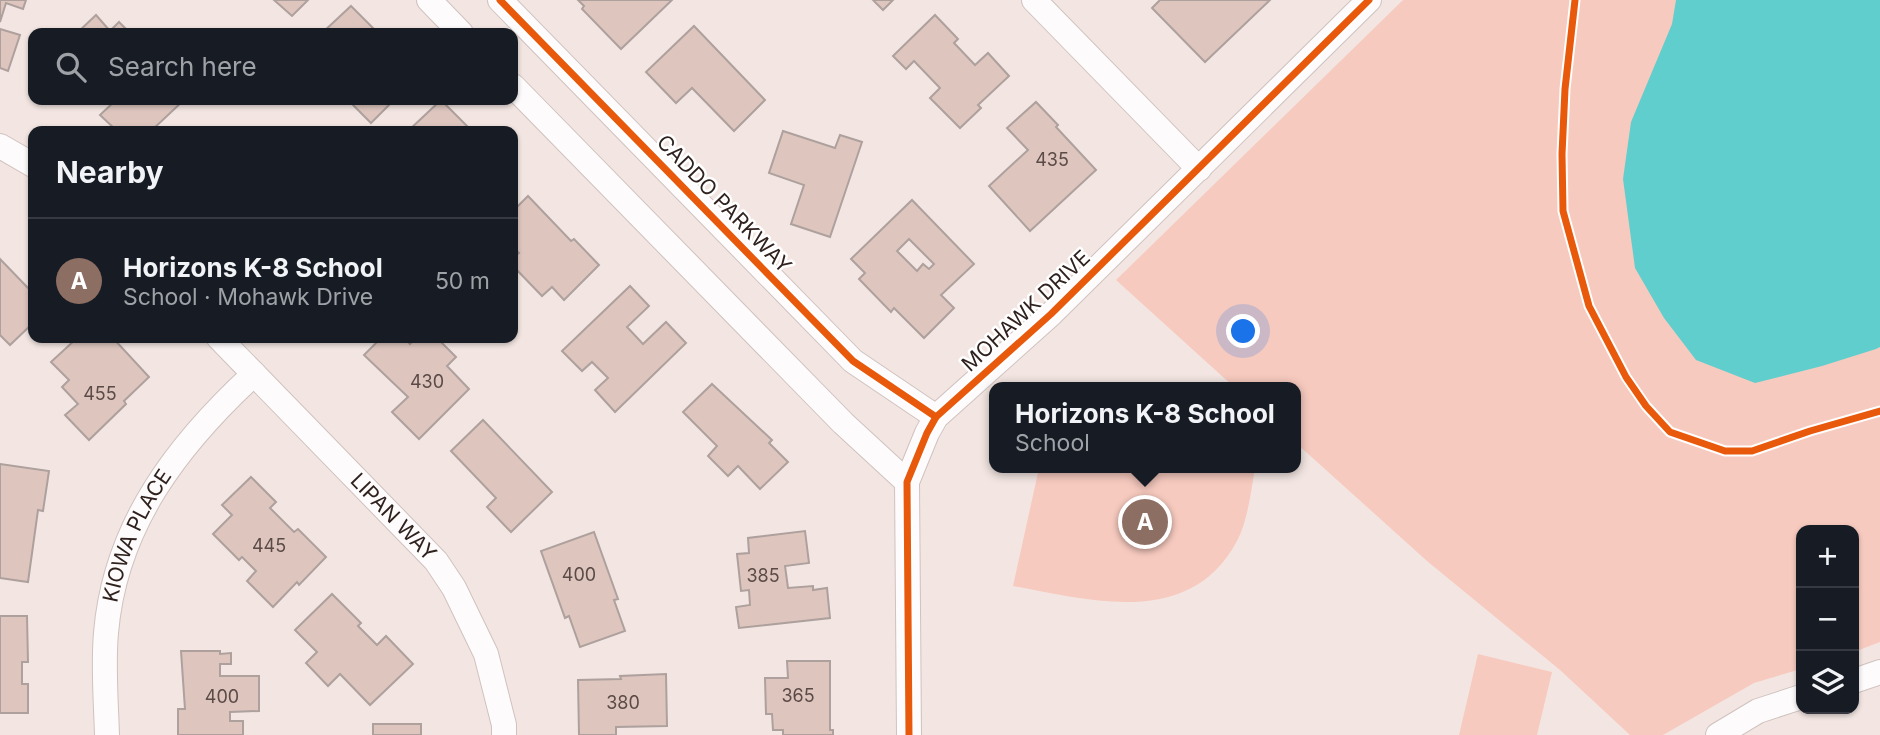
<!DOCTYPE html>
<meta charset="utf-8">
<style>
body{margin:0;font-family:Inter,sans-serif;background:#242831;color:#f1f3f6}
.controls{position:absolute;right:21px;bottom:21px;display:grid;overflow:hidden;border-radius:14px;box-shadow:0 2px 5px #0004}
.controls button{width:63px;height:63px;display:grid;place-items:center;padding:0;border:0;border-bottom:2px solid #363941;background:#171b24;color:#f1f3f6;font:35px sans-serif}
.you{position:absolute;left:1244px;top:332px;width:24px;height:24px;margin:-18px;border:5px solid #fff;border-radius:50%;background:#1a73e8;box-shadow:0 0 0 10px #1a73e833}
.badge{display:grid;place-items:center;width:46px;height:46px;border-radius:50%;background:#d93025;color:#fff;font-size:23px;font-weight:700}
.pin{position:absolute;translate:-50% -50%;border:4px solid #fff;box-shadow:0 2px 7px #0006}
.popup{position:absolute;left:989px;top:382px;width:312px;height:91px;box-sizing:border-box;display:grid;place-content:center;border-radius:14px;background:#171b24;filter:drop-shadow(0 2px 5px #0005);font-size:23px;white-space:nowrap;color:#9ea1a6}
.popup b{font-size:26px;color:#f1f3f6}
.popup::after{content:'';position:absolute;left:50%;top:100%;margin-left:-14px;border:14px solid transparent;border-top-color:#171b24}
.list{margin:0;padding:0;list-style:none}
h2{display:flex;justify-content:space-between;align-items:center;height:91px;margin:0;padding:0 28px;font-size:30px}
h2 small{font-size:23px;font-weight:400;color:#9ea1a6}
.list li{display:grid;grid-template-columns:46px 1fr auto;gap:21px;align-items:center;box-sizing:border-box;height:126px;padding:0 28px;border-top:2px solid #363941}
.list b{display:block;font-size:26px;white-space:nowrap}
.list p{margin:0;font-size:23px;white-space:nowrap;color:#9ea1a6}
.list em{font-size:23px;font-style:normal;color:#9ea1a6}
.icon{flex:none;width:38px;height:38px;fill:none;stroke:currentColor;stroke-width:2;stroke-linecap:round;stroke-linejoin:round}
.map{position:relative;flex:none;width:1880px;height:735px;overflow:hidden}
.search{position:absolute;background:#171b24;box-shadow:0 2px 5px #0004;left:28px;top:28px;width:490px;height:77px;display:flex;align-items:center;gap:18px;box-sizing:border-box;padding:0 24px;border-radius:14px;color:#9ea1a6;font-size:26px}
.panel{position:absolute;background:#171b24;box-shadow:0 2px 5px #0004;left:28px;top:126px;width:490px;height:217px;border-radius:14px}
.map>svg:first-child{display:block}
.green{fill:#f7cabf}
.water{fill:#60cecc}
.building{fill:#dec6bf;stroke:#ada09d;stroke-width:2;fill-rule:evenodd}
.lines{fill:none;stroke-linecap:round;stroke-linejoin:round}
.street-casing{stroke:#cfc2bf;stroke-width:26}
.street{stroke:#fdfbfb;stroke-width:24}
.cycleway-casing{stroke:#fff;stroke-width:11}
.cycleway{stroke:#e8590c;stroke-width:7}
.labels{text-anchor:middle;stroke-width:5;stroke-linejoin:round;paint-order:stroke}
.number-label{font-size:18px;fill:#5b4a46}
.street-label{font-size:21px;fill:#2f211e;stroke:#fff}
</style>
<div class="map">
<svg width="1880" height="735" viewBox="0 0 1880 735">
<rect width="100%" height="100%" fill="#f3e6e2"/>
<g class="green">
<polygon points="1403,0 1880,0 1880,642 1854,652 1854,530 1801,530 1801,669 1754,683 1663,735 1630,735 1560,670 1427,561 1296,443 1296,387 1234,387 1116,280"/>
<path d="M1039 468H1255C1251 491 1248 520 1237 541 1191 628 1092 601 1013 586Z"/>
<polygon points="1478,654 1552,672 1537,735 1459,735"/>
</g>
<polygon class="water" points="1676,0 1880,0 1880,347 1876,349 1822,366 1755,383 1696,360 1664,318 1635,268 1623,179 1631,122 1672,24"/>
<g class="building">
<polygon points="0,0 26,0 23,9 6,3 0,22"/>
<polygon points="274,0 308,0 292,16"/>
<polygon points="578,0 672,0 621,49 582,9 584,6"/>
<polygon points="873,0 893,0 883,10"/>
<polygon points="1160,0 1270,0 1205,62 1152,8"/>
<polygon points="351,6 376,31 374,33 322,33"/>
<polygon points="96,15 110,31 119,22 130,33 77,33"/>
<polygon points="935,15 958,39 954,43 975,65 988,53 1009,76 978,105 981,108 960,128 930,98 940,88 914,61 906,69 893,56"/>
<polygon points="694,26 765,100 734,131 692,88 676,103 646,72"/>
<polygon points="0,29 20,35 8,71 0,68"/>
<polygon points="116,100 184,100 151,131 117,131 100,115"/>
<polygon points="348,100 394,100 371,123"/>
<polygon points="441,100 472,131 408,131"/>
<polygon points="1036,102 1058,125 1056,127 1096,170 1030,231 989,186 1028,150 1007,128"/>
<polygon points="783,131 835,148 840,135 862,142 830,237 791,224 804,185 769,173"/>
<polygon points="528,196 571,241 574,239 599,265 564,300 552,287 542,296 513,266 513,258 519,253 513,247 513,211"/>
<path d="M912 200 974 264 941 295 954 308 924 338 894 308 891 312 859 279 865 273 851 259ZM909 239 934 264 929 269 923 264 917 271 897 251Z"/>
<polygon points="0,259 29,289 33,285 33,323 10,345 0,335"/>
<polygon points="630,286 649,306 627,327 643,344 666,322 686,343 615,412 595,390 608,378 592,362 582,371 562,351"/>
<polygon points="77,338 113,338 149,377 124,401 126,404 89,440 65,415 78,404 62,387 69,380 51,362"/>
<polygon points="381,338 404,338 410,344 416,338 437,338 456,357 447,366 469,389 419,439 392,412 408,397 364,355"/>
<polygon points="712,384 772,440 769,443 788,462 760,489 738,466 728,476 708,456 717,446 683,412"/>
<polygon points="483,420 552,492 511,532 487,507 496,498 451,451"/>
<polygon points="0,464 49,471 43,511 38,510 28,582 0,578"/>
<polygon points="251,477 276,502 270,508 294,532 298,529 326,557 299,585 297,582 273,607 247,581 256,571 242,557 239,560 213,534 232,515 222,505"/>
<polygon points="805,531 809,563 785,566 788,588 813,586 813,590 827,588 830,618 739,628 736,607 750,605 749,590 741,591 737,554 749,553 748,538"/>
<polygon points="594,532 618,599 614,600 625,631 580,647 569,616 565,618 541,551"/>
<polygon points="332,594 361,623 358,626 377,645 386,636 413,664 370,705 340,674 328,686 306,663 317,652 295,630"/>
<polygon points="0,616 27,616 28,662 22,662 22,684 28,684 28,713 0,713"/>
<polygon points="181,651 220,651 220,654 231,653 231,664 220,664 220,676 259,676 259,711 230,712 230,721 243,721 243,735 178,735 178,709 185,709"/>
<polygon points="787,661 830,661 830,730 833,730 833,735 783,735 783,730 773,730 772,714 766,714 765,678 788,678"/>
<polygon points="666,674 667,726 616,727 616,735 579,735 578,680 621,679 620,676"/>
<rect x="373" y="724" width="48" height="11"/>
</g>
<g class="lines">
<defs>
<g id="street">
<polyline points="429,0 461,33"/>
<polyline points="500,0 853,361 936,417"/>
<polyline points="1034,0 1199,169"/>
<polyline points="513,86 843,423 907,482"/>
<polyline points="0,146 33,165"/>
<path id="s1" d="M219 338 436 561 454 588 486 654 504 725V735"/>
<polyline points="1854,681 1880,672"/>
<path id="s2" d="M107 735C106 701 103 666 106 633 115 525 178 444 254 374"/>
<polyline points="909,735 907,482 927,433 936,417 1051,314 1369,0"/>
<polyline points="1718,735 1758,711 1801,697"/>
</g>
</defs>
<use href="#street" class="street-casing"/>
<use href="#street" class="street"/>
<defs>
<g id="cycleway">
<polyline points="500,0 853,361 936,417"/>
<polyline points="1575,0 1565,89 1562,154 1563,211 1589,306 1626,377 1646,406 1670,432 1725,451 1752,451 1810,431 1880,411"/>
<polyline points="909,735 907,482 927,433 936,417 1051,314 1369,0"/>
</g>
</defs>
<use href="#cycleway" class="cycleway-casing"/>
<use href="#cycleway" class="cycleway"/>
</g>
<g class="labels">
<g class="number-label">
<text x="1052" y="166">435</text>
<text x="427" y="388">430</text>
<text x="100" y="400">455</text>
<text x="269" y="552">445</text>
<text x="579" y="581">400</text>
<text x="763" y="582">385</text>
<text x="798" y="702">365</text>
<text x="222" y="703">400</text>
<text x="623" y="709">380</text>
</g>
<g class="street-label">
<text transform="translate(724 204) rotate(46)" y="7">CADDO PARKWAY</text>
<text transform="translate(1026 311) rotate(-43)" y="7">MOHAWK DRIVE</text>
<text dy="7" stroke="none"><textPath href="#s1" startOffset="250">LIPAN WAY</textPath></text>
<text dy="7" stroke="none"><textPath href="#s2" startOffset="205">KIOWA PLACE</textPath></text>
</g>
</g>
</svg>
<div class="controls">
<button>+</button>
<button>−</button>
<button><svg class="icon" aria-label="layers" viewBox="0 0 24 24"><path d="M12 4l9 5-9 5-9-5zM3 14l9 5 9-5"/></svg></button>
</div>
<div class="you"></div>
<div class="pin badge" style="left:1145px;top:522px;background:#8d6e63">A</div>
<div class="popup"><b>Horizons K-8 School</b>School</div>
<div class="search"><svg class="icon" aria-label="search" viewBox="0 0 24 24"><circle cx="10" cy="10" r="6"/><path d="M15 15l6 6"/></svg>Search here</div>
<section class="panel">
<h2>Nearby<small></small></h2>
<ul class="list">
<li><span class="badge" style="background:#8d6e63">A</span><div><b>Horizons K-8 School</b><p>School · Mohawk Drive</p></div><em>50 m</em></li>
</ul>
</section>
</div>
